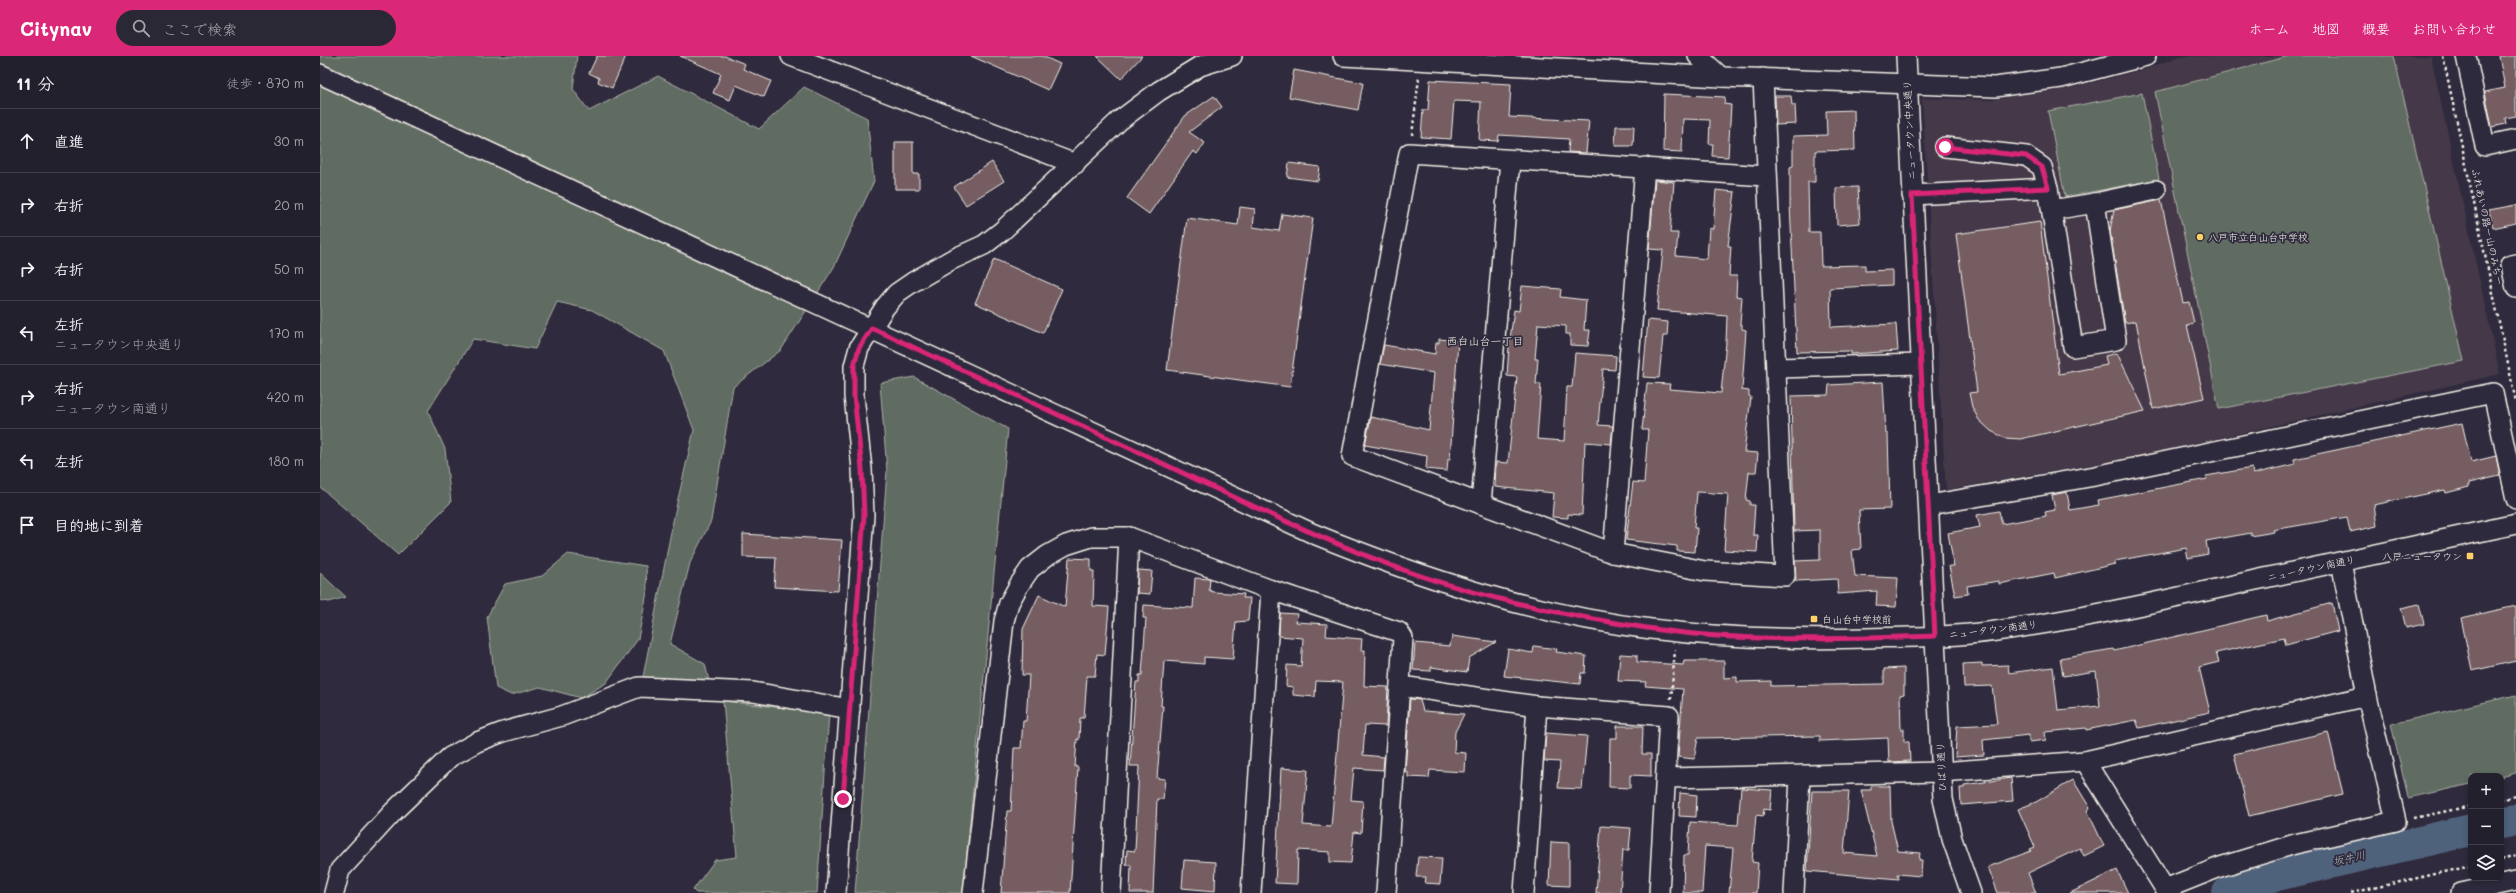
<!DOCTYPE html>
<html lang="ja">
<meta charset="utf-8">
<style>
body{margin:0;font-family:Mali,"Klee One",sans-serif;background:#2b2836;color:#f1f3f6}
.controls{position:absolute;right:12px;bottom:12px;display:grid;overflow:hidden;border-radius:8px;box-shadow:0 2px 6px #0003}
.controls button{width:36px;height:36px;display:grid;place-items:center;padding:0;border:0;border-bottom:1px solid #403e4a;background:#23202e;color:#f1f3f6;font:20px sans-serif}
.stop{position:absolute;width:12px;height:12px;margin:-9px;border:3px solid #db2777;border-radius:50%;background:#fff}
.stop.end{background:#db2777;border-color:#fff;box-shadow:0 1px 4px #0008}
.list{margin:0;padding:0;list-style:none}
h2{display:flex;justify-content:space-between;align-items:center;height:52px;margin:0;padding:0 16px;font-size:17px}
h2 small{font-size:13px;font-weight:400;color:#a3a3aa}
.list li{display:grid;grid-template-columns:26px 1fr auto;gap:12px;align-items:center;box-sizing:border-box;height:64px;padding:0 16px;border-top:1px solid #403e4a}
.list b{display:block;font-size:15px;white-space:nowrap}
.list p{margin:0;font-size:13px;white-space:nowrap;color:#a3a3aa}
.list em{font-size:13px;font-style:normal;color:#a3a3aa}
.icon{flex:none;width:22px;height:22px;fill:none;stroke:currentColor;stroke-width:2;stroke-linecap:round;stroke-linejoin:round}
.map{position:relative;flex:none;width:2196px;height:837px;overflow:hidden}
header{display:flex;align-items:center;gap:24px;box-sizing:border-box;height:56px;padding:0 20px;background:#db2777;color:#fff}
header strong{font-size:19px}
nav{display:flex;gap:22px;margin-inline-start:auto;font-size:14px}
.search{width:280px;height:36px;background:#2b2836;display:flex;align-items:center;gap:10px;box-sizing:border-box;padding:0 14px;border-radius:22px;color:#a3a3aa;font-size:15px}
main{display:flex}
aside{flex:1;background:#23202e}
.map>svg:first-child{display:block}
.built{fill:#443948}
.green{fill:#606c62;stroke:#aaaea5}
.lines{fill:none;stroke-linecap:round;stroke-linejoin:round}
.river{stroke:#50627b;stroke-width:32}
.building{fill:#745d62;stroke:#f4f1e8}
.minor-casing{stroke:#f4f1e8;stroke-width:22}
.path{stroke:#f4f1e8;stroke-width:2.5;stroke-dasharray:3 3;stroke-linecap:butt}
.minor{stroke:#2f2a3d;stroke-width:19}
.route{stroke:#db2777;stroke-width:5}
.poi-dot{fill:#ffd166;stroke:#2f2a3d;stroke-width:1.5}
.labels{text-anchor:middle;stroke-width:3.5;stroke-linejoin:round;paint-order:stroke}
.street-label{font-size:10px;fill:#f4f1e8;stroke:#2f2a3d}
.poi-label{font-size:10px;fill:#f4f1e8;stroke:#2f2a3d;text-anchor:start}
.neighbourhood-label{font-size:11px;fill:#f4f1e8;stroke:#2f2a3d}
.water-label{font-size:11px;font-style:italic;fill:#b2b8bc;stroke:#2f2a3d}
</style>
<header>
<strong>Citynav</strong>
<div class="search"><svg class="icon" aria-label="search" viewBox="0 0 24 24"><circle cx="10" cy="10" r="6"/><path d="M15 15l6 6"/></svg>ここで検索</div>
<nav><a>ホーム</a><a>地図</a><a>概要</a><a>お問い合わせ</a></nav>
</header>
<main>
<aside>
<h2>11 分<small>徒歩 · 870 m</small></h2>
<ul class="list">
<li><svg class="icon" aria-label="ahead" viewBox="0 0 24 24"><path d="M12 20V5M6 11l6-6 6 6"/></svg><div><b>直進</b></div><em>30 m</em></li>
<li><svg class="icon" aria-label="right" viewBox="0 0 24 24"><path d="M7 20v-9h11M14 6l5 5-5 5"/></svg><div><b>右折</b></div><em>20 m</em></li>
<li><svg class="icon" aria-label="right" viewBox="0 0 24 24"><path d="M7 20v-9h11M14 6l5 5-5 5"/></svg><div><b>右折</b></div><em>50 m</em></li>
<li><svg class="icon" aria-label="left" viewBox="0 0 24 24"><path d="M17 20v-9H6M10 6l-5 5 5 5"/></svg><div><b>左折</b><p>ニュータウン中央通り</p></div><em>170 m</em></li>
<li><svg class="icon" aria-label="right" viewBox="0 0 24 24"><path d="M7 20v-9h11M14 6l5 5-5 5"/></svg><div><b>右折</b><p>ニュータウン南通り</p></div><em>420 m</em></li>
<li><svg class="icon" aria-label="left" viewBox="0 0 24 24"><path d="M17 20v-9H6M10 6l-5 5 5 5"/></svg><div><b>左折</b></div><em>180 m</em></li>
<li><svg class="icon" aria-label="arrive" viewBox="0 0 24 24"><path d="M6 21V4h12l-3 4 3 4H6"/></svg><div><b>目的地に到着</b></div></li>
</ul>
</aside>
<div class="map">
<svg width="2196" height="837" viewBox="0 0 2196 837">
<rect width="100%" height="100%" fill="#2f2a3d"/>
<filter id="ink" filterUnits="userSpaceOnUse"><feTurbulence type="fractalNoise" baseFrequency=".025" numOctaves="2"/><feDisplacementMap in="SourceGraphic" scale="8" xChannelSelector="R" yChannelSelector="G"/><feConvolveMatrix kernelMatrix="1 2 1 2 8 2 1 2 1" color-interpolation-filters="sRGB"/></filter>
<g filter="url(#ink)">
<polygon class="built" points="1860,0 2111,0 2180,318 1816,401 1626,434 1602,42 1668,44 1755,31 1826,13"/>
<g class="green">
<polygon points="0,0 257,0 253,33 269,55 338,20 439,73 484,31 547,62 554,125 514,211 461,294 413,331 391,465 370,507 350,588 385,608 389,625 323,621 354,460 374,374 344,295 272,254 237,246 215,293 153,283 108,355 125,393 131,446 78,499 0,431"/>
<polygon points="1969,0 2074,0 2144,305 1899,353 1835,36"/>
<polygon points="1822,37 1839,123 1745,141 1728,55"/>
<polygon points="594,321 688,373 643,837 535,837 567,415 560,327"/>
<polygon points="248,498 326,510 327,536 318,583 286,627 261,642 220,631 191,639 176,632 167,561 185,528 222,520"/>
<polygon points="0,517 26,541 9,546 0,544"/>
<polygon points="2196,639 2196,717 2181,721 2151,720 2151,728 2088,742 2071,668"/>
<polygon points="403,645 509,657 497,837 376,837 373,834 395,804 417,801"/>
</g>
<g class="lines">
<g class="river">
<polyline points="2181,767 2196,764"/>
<polyline points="1908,837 1953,820 2151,774"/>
</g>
</g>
<g class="building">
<polygon points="277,0 306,0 292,32 278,26 279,22 269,17"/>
<polygon points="360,0 405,0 425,8 423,13 451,25 444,41 416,29 410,44 393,37 401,18"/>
<polygon points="651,0 722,0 740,8 728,34"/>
<polygon points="777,0 822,0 801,23"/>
<polygon points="2179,0 2196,0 2196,60 2185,62 2186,68 2172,71 2165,36 2185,32"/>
<polygon points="974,14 1043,27 1038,54 969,41"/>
<polygon points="1110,24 1191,28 1189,61 1269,65 1266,97 1248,96 1249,83 1179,79 1178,85 1159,84 1161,46 1134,45 1131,83 1101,81 1103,54 1108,54"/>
<polygon points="1344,38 1405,41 1404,48 1411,49 1408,101 1392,100 1393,88 1389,88 1390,64 1363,63 1362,96 1343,95"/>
<polygon points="894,40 902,51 869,76 885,87 877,98 873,95 829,158 807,142 865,60"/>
<polygon points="1455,40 1471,40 1472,49 1475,49 1476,68 1456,69"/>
<polygon points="1534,54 1535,94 1495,95 1495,126 1488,126 1489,176 1500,176 1501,210 1545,209 1545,215 1572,214 1572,229 1510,232 1511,271 1576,268 1578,295 1531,298 1531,295 1477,296 1470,149 1470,111 1473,110 1473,80 1507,79 1506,55"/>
<polygon points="1296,70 1314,70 1313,90 1295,90"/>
<polygon points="575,86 593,86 593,118 599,118 599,133 575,133"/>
<polygon points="672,106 684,125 646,149 634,131"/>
<polygon points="969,107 1000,111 998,125 967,121"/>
<polygon points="1335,124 1354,126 1350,177 1358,177 1356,200 1387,203 1389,172 1393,173 1396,134 1415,136 1408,190 1411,190 1409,220 1417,220 1416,240 1422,241 1420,268 1422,268 1422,273 1426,274 1422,334 1429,335 1429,340 1431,341 1424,396 1438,397 1436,416 1429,416 1426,444 1430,445 1430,449 1435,449 1433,479 1438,479 1437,496 1404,494 1408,438 1377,436 1374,472 1377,472 1375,496 1357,495 1357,490 1306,484 1313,426 1324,427 1328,374 1322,374 1327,327 1350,328 1349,333 1401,337 1406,286 1407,260 1337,254 1343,194 1329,193"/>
<polygon points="1538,131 1540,167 1517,169 1516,132"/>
<polygon points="1841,144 1863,247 1869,246 1874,267 1867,269 1884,342 1833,353 1816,265 1805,267 1790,175 1794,154"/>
<polygon points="2196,149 2196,167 2173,172 2169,154"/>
<polygon points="920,151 935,153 933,171 959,175 962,158 993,162 970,331 847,314 867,162 918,169"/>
<polygon points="1720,166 1739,318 1787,309 1785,300 1797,297 1825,355 1700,383 1685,382 1671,375 1659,364 1652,351 1649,337 1657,336 1636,178"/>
<polygon points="674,203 742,233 723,277 655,247"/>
<polygon points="1202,230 1241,233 1240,241 1266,244 1264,274 1270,274 1268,290 1250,289 1250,278 1246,278 1246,270 1218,268 1215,303 1218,303 1216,328 1221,328 1217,383 1244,385 1247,331 1252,331 1255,297 1296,300 1295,314 1283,313 1278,369 1293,370 1291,388 1265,386 1262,459 1248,458 1248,462 1232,461 1234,437 1175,431 1176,406 1188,407 1197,321 1187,320 1189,290 1194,254 1199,255"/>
<polygon points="1328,264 1348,266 1347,280 1343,280 1339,322 1323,321"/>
<polygon points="1119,283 1138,285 1130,403 1128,403 1127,415 1106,413 1107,400 1045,389 1051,361 1109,374 1114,317 1060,308 1064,289 1115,298 1116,287 1119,287"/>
<polygon points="1563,326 1566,378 1568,378 1570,453 1539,454 1541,493 1532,494 1535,520 1578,522 1576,551 1556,550 1557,535 1518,538 1517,523 1476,525 1475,505 1500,504 1500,474 1474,475 1471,340 1508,339 1509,329"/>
<polygon points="2142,367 2151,406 2176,400 2180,420 2149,427 2149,431 2126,437 2125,434 2054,449 2057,470 2030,476 2027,461 1953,474 1954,476 1931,480 1931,477 1886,485 1888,498 1868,502 1866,492 1795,505 1795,508 1735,522 1734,517 1679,528 1679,525 1647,530 1648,538 1635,540 1629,510 1634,510 1628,477 1660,471 1657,459 1679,455 1682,468 1726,460 1725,456 1735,454 1732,439 1747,436 1750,454 1779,449 1778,444 1887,423 1886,420 1932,412 1933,418 1975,408 1974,403"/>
<polygon points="423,478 522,484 518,535 454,531 456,502 423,501"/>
<polygon points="749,502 771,503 771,515 774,515 773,550 789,551 785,599 777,598 775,620 767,620 764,662 760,662 759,684 757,683 755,711 758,711 750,837 681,837 687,755 691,755 694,692 701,692 703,665 706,665 709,619 702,619 703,573 719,539 745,551"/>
<polygon points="818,514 832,515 830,538 817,537"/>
<polygon points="875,522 890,523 889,534 893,536 924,538 923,542 930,542 928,565 916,566 913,603 884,601 884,608 844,605 841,650 843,650 837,722 845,723 843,743 837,743 833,837 810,837 811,809 806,809 807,794 815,795 819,710 810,710 816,626 819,626 819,619 822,619 826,562 823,562 824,549 873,552"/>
<polygon points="2012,547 2018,575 1966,589 1964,582 1896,597 1899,606 1879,611 1890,656 1819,672 1816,664 1766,674 1766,672 1725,676 1726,684 1709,686 1709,679 1663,684 1664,699 1635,701 1637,670 1677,668 1672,630 1644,631 1643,608 1662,607 1662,610 1688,609 1689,617 1733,611 1738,654 1780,650 1776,615 1743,620 1740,602 1793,593 1794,595 1946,559 1947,565"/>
<polygon points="2099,548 2104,568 2086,572 2081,552"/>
<polygon points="2196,550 2196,605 2152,615 2141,562"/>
<polygon points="960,557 977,558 976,566 1007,568 1006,580 1042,583 1041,594 1045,594 1044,630 1068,631 1066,670 1045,669 1043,699 1064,701 1063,714 1034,712 1031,744 1043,745 1041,777 1034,776 1031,807 1010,806 1010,796 978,794 977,828 955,827 961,712 988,714 983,769 1011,771 1023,626 996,625 995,641 973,639 973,631 966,630 967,609 981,610 983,582 959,580"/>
<polygon points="1132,580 1176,586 1149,602 1147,616 1111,611 1111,615 1093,614 1095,587 1130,590"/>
<polygon points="1214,590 1237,593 1236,596 1266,600 1265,617 1261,617 1260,628 1184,620 1188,593 1213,597"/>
<polygon points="1300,598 1317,599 1317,606 1363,609 1364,605 1404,605 1404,622 1417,621 1417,626 1451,625 1451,630 1564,628 1564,613 1584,612 1584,638 1580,639 1581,673 1584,673 1584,686 1589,686 1590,705 1569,706 1568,682 1500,685 1500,680 1378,682 1374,703 1358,701 1363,633 1325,630 1326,626 1298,625"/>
<polygon points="1090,643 1100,644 1103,655 1144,658 1135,676 1134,696 1146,697 1145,716 1110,714 1109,722 1088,721 1088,716 1085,716"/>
<polygon points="1297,670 1323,670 1322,698 1331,698 1331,720 1310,719 1310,732 1289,731 1290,682 1297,682"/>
<polygon points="2008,676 2023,738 1929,760 1914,698"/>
<polygon points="1226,677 1267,680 1262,733 1238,732 1240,706 1224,705"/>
<polygon points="1691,722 1693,745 1641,749 1640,732 1644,732 1644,729"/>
<polygon points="1753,724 1770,752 1767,754 1784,790 1764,800 1760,792 1708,817 1716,837 1678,837 1668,811 1711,795 1710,793 1715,791 1698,753 1716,746"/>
<polygon points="1551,730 1570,730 1571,765 1578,795 1600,797 1599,804 1602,804 1601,820 1577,818 1579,823 1487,815 1492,735 1529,735 1524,797 1557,800 1541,734 1551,734"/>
<polygon points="1421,732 1452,734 1450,754 1444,753 1443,760 1436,759 1432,806 1438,807 1436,837 1409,837 1413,792 1385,790 1382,837 1363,837 1364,799 1368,799 1370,766 1418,769"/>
<polygon points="1360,737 1377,739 1376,761 1359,760"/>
<polygon points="1281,770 1311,772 1309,794 1303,794 1300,837 1276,837"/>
<polygon points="1231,786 1249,787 1249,830 1229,829"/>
<polygon points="1098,801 1122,802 1120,828 1105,827 1106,821 1096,821"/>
<polygon points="864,804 896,806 895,835 862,832"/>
<polygon points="1797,814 1808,837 1750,837"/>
</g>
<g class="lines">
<defs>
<g id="minor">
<polyline points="471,0 755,108"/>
<polyline points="1023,0 1401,21 1675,31 1741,22 1826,0"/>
<polyline points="1378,0 1401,21"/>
<polyline points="1586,0 1623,743 1632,783 1651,837"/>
<polyline points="2146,0 2165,90 2196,83"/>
<path d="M0 18 994 478C1102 522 1215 559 1331 573 1403 582 1475 584 1547 582 1590 581 1633 581 1676 575 1762 563 1846 544 1931 525 2019 506 2108 487 2196 468"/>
<polyline points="1443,22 1465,520 1385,515 1293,497 1032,400 1089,97 1446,120"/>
<polyline points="1625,91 1706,100 1722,111 1728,132"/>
<polyline points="1592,139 1728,132 1753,291 1796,284 1775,147 1732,154"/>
<polyline points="1775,147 1836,134"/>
<polyline points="2196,208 2191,209 2196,232"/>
<polyline points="1457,312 1601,308"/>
<polyline points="1161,448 1190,104"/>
<polyline points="1609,449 1775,420 2173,337 2196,443"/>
<polyline points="1293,497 1325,111"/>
<polyline points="1081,630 1217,650 1349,660 1339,837"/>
<polyline points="1765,705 1845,833 1900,811 1975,788 2076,765 2047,640 2021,506"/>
<polyline points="1346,722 1621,716 1765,705 2047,640"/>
<polyline points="14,837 20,814 74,755 130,701 157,686 183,676 242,660 319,631 433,636 530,653"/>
<polyline points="516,837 544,459 542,413 534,340 534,310 539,292 565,251 577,237 593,226 631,204 664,189 682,175 799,65 839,35 880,10 912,0"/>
<polyline points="653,837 684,565 689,547 699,529 710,513 728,499 746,489 771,481 809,481 951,534 1079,576 1083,582 1066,837"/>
<polyline points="791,837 809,481"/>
<polyline points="931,837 951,534"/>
<polyline points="1204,837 1217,650"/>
<polyline points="1474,837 1480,721"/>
<polyline points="2141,837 2196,825"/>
</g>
</defs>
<use href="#minor" class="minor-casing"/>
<g class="path">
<polyline points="2123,0 2196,346"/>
<polyline points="1092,79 1099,22"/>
<polyline points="1351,643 1355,594"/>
<polyline points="2181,744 2196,740"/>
<polyline points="2094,762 2151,750"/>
<polyline points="2181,804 2196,800"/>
<polyline points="2031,837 2151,810"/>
</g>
<use href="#minor" class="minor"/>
</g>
</g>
<g class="lines" filter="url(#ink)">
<path class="route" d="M523 743 544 459 542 413 534 340V310L539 292 552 272C651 318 749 364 848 410 922 445 994 480 1070 509 1152 540 1241 559 1327 572 1422 587 1519 583 1615 580L1592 139 1728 132 1722 111 1706 100 1625 91"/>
</g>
<g class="poi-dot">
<circle cx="1880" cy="181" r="4"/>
<rect x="2146" y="496" width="8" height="8" rx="2"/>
<rect x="1490" y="559" width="8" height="8" rx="2"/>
</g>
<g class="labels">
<g class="street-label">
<text transform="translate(1589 74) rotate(-93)" y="4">ニュータウン中央通り</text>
<text transform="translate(2168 171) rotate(78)" y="4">ふれあいの路－山のみち－</text>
<text transform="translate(1991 512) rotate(-12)" y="4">ニュータウン南通り</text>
<text transform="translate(1673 573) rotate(-7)" y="4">ニュータウン南通り</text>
<text transform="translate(1621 711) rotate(-93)" y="4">ひばり通り</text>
</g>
<g class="poi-label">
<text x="1888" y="185">八戸市立白山台中学校</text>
<text x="2142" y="504" text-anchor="end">八戸ニュータウン</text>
<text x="1502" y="567">白山台中学校前</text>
</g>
<g class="neighbourhood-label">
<text x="1165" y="289">西白山台一丁目</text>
</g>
<g class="water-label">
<text transform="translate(2029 802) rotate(-13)" y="4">坂牛川</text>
</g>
</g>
</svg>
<div class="controls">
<button>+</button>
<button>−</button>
<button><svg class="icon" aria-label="layers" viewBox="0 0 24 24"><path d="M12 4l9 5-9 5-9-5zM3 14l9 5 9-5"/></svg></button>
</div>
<div class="stop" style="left:1625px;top:91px"></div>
<div class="stop end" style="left:523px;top:743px"></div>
</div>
</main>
